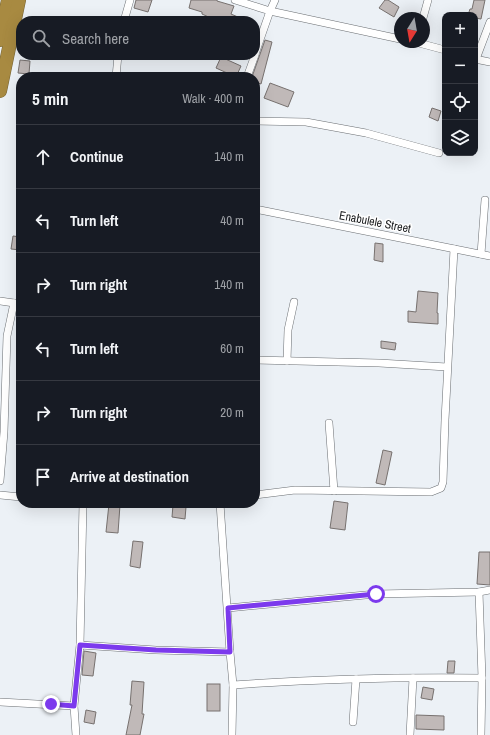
<!DOCTYPE html>
<meta charset="utf-8">
<style>
body{margin:0;font-family:"Archivo Narrow",sans-serif;background:#20242c;color:#f1f3f6}
.controls{position:absolute;right:12px;top:12px;display:grid;overflow:hidden;border-radius:8px;box-shadow:0 4px 16px #0002}
.controls button{width:36px;height:36px;display:grid;place-items:center;padding:0;border:0;border-bottom:1px solid #363941;background:#171b24;color:#f1f3f6;font:20px sans-serif}
.compass{position:absolute;left:394px;top:12px;width:36px;height:36px;border-radius:50%;background:#171b24;box-shadow:0 4px 16px #0002;rotate:191deg}
.stop{position:absolute;width:12px;height:12px;margin:-9px;border:3px solid #7c3aed;border-radius:50%;background:#fff}
.stop.end{background:#7c3aed;border-color:#fff;box-shadow:0 1px 4px #0008}
.list{margin:0;padding:0;list-style:none}
h2{display:flex;justify-content:space-between;align-items:center;height:52px;margin:0;padding:0 16px;font-size:17px}
h2 small{font-size:13px;font-weight:400;color:#9ea1a6}
.list li{display:grid;grid-template-columns:26px 1fr auto;gap:12px;align-items:center;box-sizing:border-box;height:64px;padding:0 16px;border-top:1px solid #363941}
.list b{display:block;font-size:15px;white-space:nowrap}
.list em{font-size:13px;font-style:normal;color:#9ea1a6}
.icon{flex:none;width:22px;height:22px;fill:none;stroke:currentColor;stroke-width:2;stroke-linecap:round;stroke-linejoin:round}
.map{position:relative;flex:none;width:490px;height:735px;overflow:hidden}
.search{position:absolute;background:#171b24;box-shadow:0 4px 16px #0002;left:16px;top:16px;width:244px;height:44px;display:flex;align-items:center;gap:10px;box-sizing:border-box;padding:0 14px;border-radius:16px;color:#9ea1a6;font-size:15px}
.panel{position:absolute;background:#171b24;box-shadow:0 4px 16px #0002;left:16px;top:72px;width:244px;height:436px;border-radius:16px}
.map>svg:first-child{display:block}
.building{fill:#c0b9b8;stroke:#77716f}
.lines{fill:none;stroke-linecap:round;stroke-linejoin:round}
.street-casing{stroke:#6a6e72;stroke-width:8}
.highway-casing{stroke:#786637;stroke-width:14}
.street{stroke:#fff;stroke-width:7}
.highway{stroke:#a88a41;stroke-width:13}
.route{stroke:#7c3aed;stroke-width:5}
.labels{text-anchor:middle;stroke-width:3;stroke-linejoin:round;paint-order:stroke}
.street-label{font-size:12px;fill:#202224;stroke:#fff}
</style>
<div class="map">
<svg width="490" height="735" viewBox="0 0 490 735">
<rect width="100%" height="100%" fill="#ecf1f6"/>
<g class="building">
<polygon points="136,0 152,0 148,12 134,8"/>
<polygon points="191,0 217,0 217,1 234,6 231,14 247,21 215,20 202,14 202,12 189,8"/>
<polygon points="385,0 388,0 399,7 394,17 379,8"/>
<polygon points="474,0 485,0 481,19 475,18 475,15 468,15 470,9 472,9"/>
<polygon points="265,40 272,42 261,84 255,82 255,77 252,77"/>
<polygon points="221,57 241,66 236,77 216,68"/>
<polygon points="20,60 30,61 29,74 18,73"/>
<polygon points="270,83 294,92 288,107 264,98"/>
<polygon points="432,108 441,111 438,121 429,117"/>
<polygon points="13,236 21,237 21,250 11,249"/>
<polygon points="375,243 383,244 383,262 374,260"/>
<polygon points="418,291 438,293 437,313 438,313 438,324 408,322 408,311 416,312"/>
<polygon points="381,341 396,343 395,350 381,348"/>
<polygon points="383,450 392,452 385,485 376,483"/>
<polygon points="334,501 348,503 345,530 330,528"/>
<polygon points="109,504 120,505 118,533 106,532"/>
<polygon points="173,505 186,507 185,519 172,517"/>
<polygon points="133,541 143,542 140,568 130,566"/>
<polygon points="479,552 490,552 490,585 477,584"/>
<polygon points="84,651 96,653 93,676 82,675"/>
<polygon points="448,661 455,661 454,673 447,673"/>
<polygon points="132,681 144,682 142,714 144,714 140,735 126,735 132,705 130,705"/>
<rect x="207" y="684" width="13" height="27"/>
<polygon points="423,687 434,689 432,700 421,698"/>
<polygon points="86,710 96,712 94,724 84,722"/>
<polygon points="416,715 444,716 444,730 416,729"/>
</g>
<g class="lines">
<defs>
<g id="street">
<polyline points="235,0 270,11 400,39"/>
<polyline points="423,18 428,0"/>
<polyline points="124,21 130,0"/>
<polyline points="415,42 445,50"/>
<polyline points="255,54 270,11 275,0"/>
<polyline points="475,59 490,62"/>
<polyline points="476,59 490,22"/>
<polyline points="116,77 118,55"/>
<polyline points="247,77 255,55"/>
<polyline points="255,121 306,122 366,133 439,153"/>
<polyline points="255,209 490,256"/>
<polyline points="481,254 485,200"/>
<polyline points="0,301 21,304"/>
<polyline points="255,360 379,363 447,367"/>
<polyline points="287,361 288,330 294,302"/>
<polyline points="329,423 334,491"/>
<polyline points="0,481 4,432 7,336 14,303"/>
<polyline points="0,495 21,497"/>
<polyline points="255,495 295,490 431,492 441,488 443,482 445,420 454,249"/>
<polyline points="220,503 230,652 233,685 232,735"/>
<polyline points="479,592 482,678 481,735"/>
<polyline points="228,608 376,594 479,592 490,590"/>
<polyline points="80,645 156,650 230,652"/>
<path d="M233 685C316 679 399 677 482 678"/>
<polyline points="0,702 74,706 80,645 83,503"/>
<polyline points="74,706 76,735"/>
<polyline points="353,722 356,679"/>
<polyline points="410,735 413,678"/>
</g>
<g id="highway">
<polyline points="0,40 8,0"/>
<polyline points="0,91 19,0"/>
</g>
</defs>
<use href="#street" class="street-casing"/>
<use href="#highway" class="highway-casing"/>
<use href="#street" class="street"/>
<use href="#highway" class="highway"/>
</g>
<g class="lines">
<polyline class="route" points="51,704 74,706 80,645 156,650 230,652 228,608 376,594"/>
</g>
<g class="labels">
<g class="street-label">
<text transform="translate(375 222) rotate(11)" y="4">Enabulele Street</text>
</g>
</g>
</svg>
<div class="controls">
<button>+</button>
<button>−</button>
<button><svg class="icon" aria-label="locate" viewBox="0 0 24 24"><circle cx="12" cy="12" r="6"/><path d="M12 2v4M12 18v4M2 12h4M18 12h4"/></svg></button>
<button><svg class="icon" aria-label="layers" viewBox="0 0 24 24"><path d="M12 4l9 5-9 5-9-5zM3 14l9 5 9-5"/></svg></button>
</div>
<svg class="compass" viewBox="-18 -18 36 36"><path d="M0-13l5 13h-10z" fill="#e53935"/><path d="M0 13l5-13h-10z" fill="#9ea1a6"/></svg>
<div class="stop" style="left:376px;top:594px"></div>
<div class="stop end" style="left:51px;top:704px"></div>
<div class="search"><svg class="icon" aria-label="search" viewBox="0 0 24 24"><circle cx="10" cy="10" r="6"/><path d="M15 15l6 6"/></svg>Search here</div>
<section class="panel">
<h2>5 min<small>Walk · 400 m</small></h2>
<ul class="list">
<li><svg class="icon" aria-label="ahead" viewBox="0 0 24 24"><path d="M12 20V5M6 11l6-6 6 6"/></svg><div><b>Continue</b></div><em>140 m</em></li>
<li><svg class="icon" aria-label="left" viewBox="0 0 24 24"><path d="M17 20v-9H6M10 6l-5 5 5 5"/></svg><div><b>Turn left</b></div><em>40 m</em></li>
<li><svg class="icon" aria-label="right" viewBox="0 0 24 24"><path d="M7 20v-9h11M14 6l5 5-5 5"/></svg><div><b>Turn right</b></div><em>140 m</em></li>
<li><svg class="icon" aria-label="left" viewBox="0 0 24 24"><path d="M17 20v-9H6M10 6l-5 5 5 5"/></svg><div><b>Turn left</b></div><em>60 m</em></li>
<li><svg class="icon" aria-label="right" viewBox="0 0 24 24"><path d="M7 20v-9h11M14 6l5 5-5 5"/></svg><div><b>Turn right</b></div><em>20 m</em></li>
<li><svg class="icon" aria-label="arrive" viewBox="0 0 24 24"><path d="M6 21V4h12l-3 4 3 4H6"/></svg><div><b>Arrive at destination</b></div></li>
</ul>
</section>
</div>
